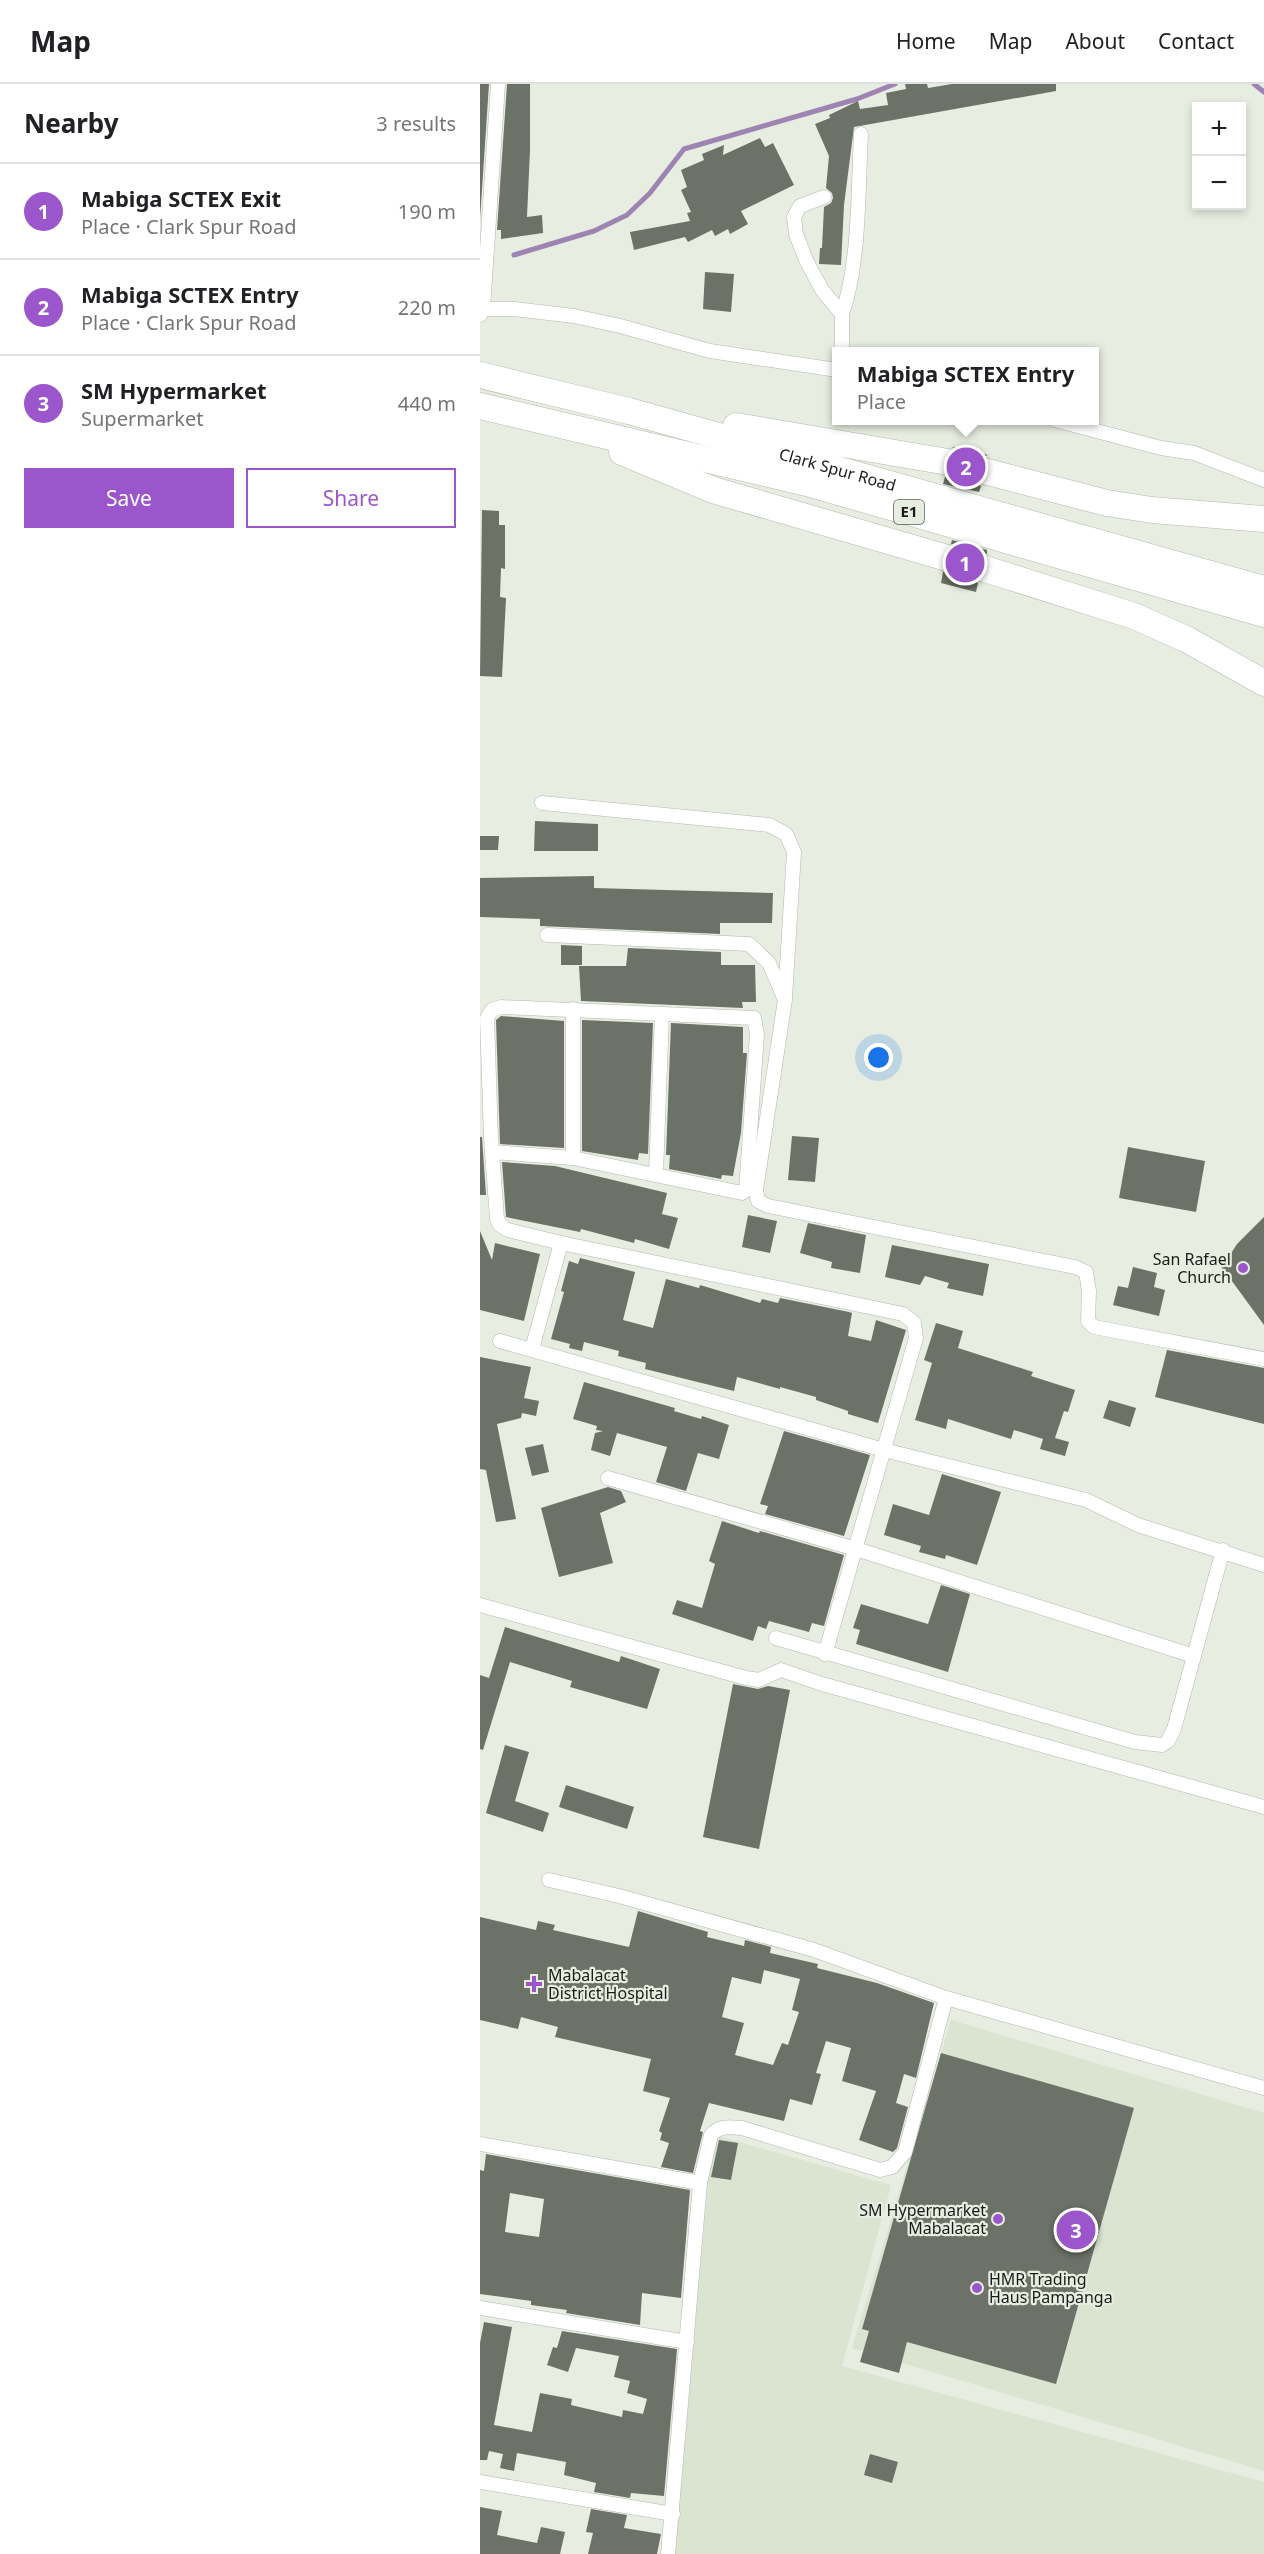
<!DOCTYPE html>
<meta charset="utf-8">
<style>
body{margin:0;font-family:"Noto Sans",sans-serif;background:#f2f2f2;color:#202124}
.controls{position:absolute;right:18px;top:18px;display:grid;overflow:hidden;border-radius:0px;box-shadow:0 3px 9px #0003}
.controls button{width:54px;height:54px;display:grid;place-items:center;padding:0;border:0;border-bottom:2px solid #e0e0e0;background:#fff;color:#202124;font:30px sans-serif}
.you{position:absolute;left:399px;top:974px;width:21px;height:21px;margin:-15px;border:4px solid #fff;border-radius:50%;background:#1a73e8;box-shadow:0 0 0 9px #1a73e833}
.badge{display:grid;place-items:center;width:39px;height:39px;border-radius:50%;background:#9b56cb;color:#fff;font-size:20px;font-weight:700}
.pin{position:absolute;translate:-50% -50%;border:3px solid #fff;box-shadow:0 2px 6px #0006}
.popup{position:absolute;left:352px;top:263px;width:267px;height:78px;box-sizing:border-box;display:grid;place-content:center;border-radius:0px;background:#fff;filter:drop-shadow(0 2px 4px #0005);font-size:20px;white-space:nowrap;color:#757577}
.popup b{font-size:22px;color:#202124}
.popup::after{content:'';position:absolute;left:50%;top:100%;margin-left:-12px;border:12px solid transparent;border-top-color:#fff}
.list{margin:0;padding:0;list-style:none}
h2{display:flex;justify-content:space-between;align-items:center;height:78px;margin:0;padding:0 24px;font-size:26px}
h2 small{font-size:20px;font-weight:400;color:#757577}
.list li{display:grid;grid-template-columns:39px 1fr auto;gap:18px;align-items:center;box-sizing:border-box;height:96px;padding:0 24px;border-top:2px solid #e0e0e0}
.list b{display:block;font-size:22px;white-space:nowrap}
.list p{margin:0;font-size:20px;white-space:nowrap;color:#757577}
.list em{font-size:20px;font-style:normal;color:#757577}
.actions{display:flex;gap:12px;padding:18px 24px}
.actions a{flex:1;padding:14px 0;border:2px solid #9b56cb;border-radius:0px;text-align:center;font-size:21px;color:#9b56cb}
.actions .main{background:#9b56cb;color:#fff}
.map{position:relative;flex:none;width:784px;height:2470px;overflow:hidden}
header{display:flex;align-items:center;gap:36px;box-sizing:border-box;height:84px;padding:0 30px;background:#fff;border-bottom:2px solid #e0e0e0}
header strong{font-size:28px}
nav{display:flex;gap:33px;margin-inline-start:auto;font-size:21px}
main{display:flex}
aside{flex:1;background:#fff}
.map>svg:first-child{display:block}
.built{fill:#dae4d1}
.lines{fill:none;stroke-linecap:round;stroke-linejoin:round}
.stream{stroke:#9d84b2;stroke-width:5}
.building{fill:#6c7267;fill-rule:evenodd}
.motorway-tunnel{stroke:#c8cec3;stroke-width:26;stroke-dasharray:26 13;stroke-linecap:butt}
.minor-casing{stroke:#b1b8ac;stroke-width:15}
.motorway-casing{stroke:#b1b8ac;stroke-width:27}
.minor{stroke:#fff;stroke-width:14}
.motorway{stroke:#fff;stroke-width:26}
.poi-dot{fill:#9b56cb;stroke:#e7eee1;stroke-width:2}
.labels{text-anchor:middle;stroke-width:4.5;stroke-linejoin:round;paint-order:stroke}
.shield{fill:#e7eee1;stroke:#585b54;stroke-width:1.5}
.shield-label{font-size:15px;font-weight:bold;fill:#1a1c18}
.street-label{font-size:16px;fill:#1a1c18;stroke:#e7eee1}
.poi-label{font-size:16px;fill:#1a1c18;stroke:#e7eee1;text-anchor:end}
</style>
<header>
<strong>Map</strong>
<nav><a>Home</a><a>Map</a><a>About</a><a>Contact</a></nav>
</header>
<main>
<aside>
<h2>Nearby<small>3 results</small></h2>
<ul class="list">
<li><span class="badge">1</span><div><b>Mabiga SCTEX Exit</b><p>Place · Clark Spur Road</p></div><em>190 m</em></li>
<li><span class="badge">2</span><div><b>Mabiga SCTEX Entry</b><p>Place · Clark Spur Road</p></div><em>220 m</em></li>
<li><span class="badge">3</span><div><b>SM Hypermarket</b><p>Supermarket</p></div><em>440 m</em></li>
</ul>
<div class="actions"><a class="main">Save</a><a>Share</a></div>
</aside>
<div class="map">
<svg width="784" height="2470" viewBox="0 0 784 2470">
<rect width="100%" height="100%" fill="#e7eee1"/>
<g class="built">
<polygon points="471,1936 784,2029 784,2387 372,2264"/>
<polygon points="238,2052 411,2101 362,2282 784,2398 784,2470 195,2470 231,2064"/>
</g>
<g class="lines">
<g class="stream">
<polyline points="774,0 784,8"/>
<polyline points="34,171 114,147 147,131 170,109 204,65 377,15 415,0"/>
</g>
</g>
<g class="building">
<polygon points="0,0 9,0 0,135"/>
<polygon points="27,0 50,0 50,66 47,133 62,131 63,149 21,155 21,146 17,146"/>
<polygon points="425,0 447,0 448,4 472,0 576,0 576,7 374,43 364,121 361,181 339,180 340,164 342,164 344,123 351,119 353,114 352,109 346,104 349,72 335,40 350,34 349,31 378,17 380,25 408,21 406,9 426,5"/>
<polygon points="280,54 285,63 293,59 314,101 261,127 268,140 250,150 248,145 235,152 232,146 208,158 205,153 154,166 150,148 210,137 207,129 211,128 201,106 207,103 201,86 224,76 222,70 244,61 243,71"/>
<polygon points="225,188 254,190 251,228 223,225"/>
<polygon points="472,363 508,371 494,376 489,384 493,397 501,402 499,408 463,400 465,393 474,392 483,381 482,372"/>
<polygon points="2,426 19,427 19,441 25,441 25,485 21,484 20,513 26,514 22,593 0,592"/>
<polygon points="472,456 507,466 507,470 499,469 492,473 488,480 491,494 498,499 496,508 461,499 463,488 477,485 482,478 481,470 477,463 471,460"/>
<polygon points="55,737 118,740 118,767 54,767"/>
<polygon points="0,752 19,752 18,766 0,766"/>
<polygon points="114,792 114,804 293,809 292,839 240,839 240,850 60,842 60,835 0,833 0,794"/>
<polygon points="81,861 102,862 102,881 81,881"/>
<polygon points="148,864 241,868 241,881 275,881 276,918 262,918 263,924 101,917 99,882 146,882"/>
<polygon points="21,932 84,937 84,1064 20,1060 16,936"/>
<polygon points="102,936 173,939 168,1070 159,1069 158,1076 102,1067"/>
<polygon points="191,939 263,943 263,969 267,969 261,1049 253,1092 242,1091 241,1095 189,1085 190,1071 186,1071"/>
<polygon points="312,1052 339,1054 335,1098 308,1096"/>
<polygon points="0,1053 2,1053 6,1111 0,1111"/>
<polygon points="648,1063 725,1077 716,1128 639,1114"/>
<polygon points="22,1078 75,1082 187,1109 182,1130 198,1134 189,1165 155,1155 154,1159 101,1145 100,1148 26,1133"/>
<polygon points="268,1131 297,1137 290,1169 262,1163"/>
<polygon points="784,1133 784,1241 749,1193 742,1191 742,1176 750,1171 757,1160"/>
<polygon points="328,1139 386,1151 380,1189 351,1184 352,1178 320,1169"/>
<polygon points="0,1147 12,1176 15,1159 60,1170 44,1237 0,1226"/>
<polygon points="412,1161 509,1180 503,1212 467,1204 469,1199 445,1192 440,1201 405,1193"/>
<polygon points="100,1174 155,1188 143,1236 173,1244 186,1195 219,1204 220,1201 280,1219 282,1215 298,1219 300,1214 369,1228 372,1229 368,1252 391,1257 396,1236 426,1246 398,1339 368,1330 368,1327 336,1316 336,1313 300,1303 300,1305 257,1293 254,1307 165,1285 166,1279 138,1272 139,1267 104,1258 102,1267 89,1264 90,1260 71,1255 84,1208 81,1207 89,1177 98,1180"/>
<polygon points="653,1183 677,1189 674,1203 685,1206 679,1232 633,1221 638,1202 648,1204"/>
<polygon points="456,1239 483,1247 478,1264 553,1288 551,1292 595,1306 588,1328 584,1327 575,1354 589,1358 585,1372 560,1365 563,1355 534,1346 531,1355 468,1335 466,1345 435,1336 452,1279 444,1276"/>
<polygon points="687,1266 784,1284 784,1340 675,1313"/>
<polygon points="0,1273 51,1283 44,1314 59,1317 56,1332 42,1329 41,1334 17,1340 36,1435 16,1438 6,1386 0,1385"/>
<polygon points="104,1298 195,1324 194,1327 221,1335 222,1332 249,1341 239,1375 218,1369 206,1407 176,1398 187,1363 137,1349 130,1372 111,1366 115,1349 123,1347 116,1346 117,1342 93,1335"/>
<polygon points="629,1316 656,1324 650,1343 623,1334"/>
<polygon points="304,1347 390,1371 364,1452 285,1430 288,1422 280,1420"/>
<polygon points="63,1360 69,1388 52,1392 45,1364"/>
<polygon points="462,1390 521,1408 497,1481 466,1471 465,1475 439,1468 441,1462 404,1451 413,1420 449,1431"/>
<polygon points="128,1403 141,1407 146,1418 120,1429 133,1479 79,1493 61,1424"/>
<polygon points="242,1437 279,1449 280,1447 364,1471 344,1542 332,1539 329,1548 289,1537 286,1545 278,1542 273,1557 192,1530 197,1516 222,1524 235,1480 229,1477"/>
<polygon points="461,1501 490,1510 468,1588 376,1560 380,1546 373,1544 381,1520 448,1540"/>
<polygon points="25,1543 139,1578 141,1572 180,1585 167,1625 90,1603 92,1597 30,1578 3,1666 0,1665 0,1591 9,1594"/>
<polygon points="253,1600 278,1605 288,1602 310,1606 279,1765 223,1753"/>
<polygon points="25,1661 49,1668 35,1717 69,1729 63,1748 6,1729"/>
<polygon points="86,1701 154,1723 147,1745 79,1723"/>
<path d="M158 1827 228 1848 227 1853 264 1862 265 1856 291 1863 290 1869 338 1880 337 1884 397 1899 454 1919 436 1994 424 1990 416 2019 428 2023 417 2064 413 2068 379 2056 396 2007 362 1997 371 1964 346 1957 336 1989 341 1990 332 2021 310 2015 304 2037 229 2019 220 2047 223 2048 213 2089 181 2083 189 2059 180 2056 182 2049 179 2047 190 2014 163 2007 171 1975 75 1953 78 1943 41 1933 38 1945 0 1936V1833L56 1846 58 1837 75 1841 73 1846 149 1863ZM284 1886 320 1895 312 1926 319 1928 308 1961 302 1959 293 1981 255 1971 264 1939 242 1933 252 1893 281 1900Z"/>
<polygon points="461,1969 654,2024 576,2300 427,2258 419,2289 380,2278 389,2247 382,2245"/>
<polygon points="239,2056 258,2059 251,2096 231,2093"/>
<path d="M6 2070 210 2106 201 2214 162 2209 160 2241 86 2229 87 2226 51 2221V2217L0 2210V2086L4 2087ZM30 2109 64 2115 59 2153 25 2148Z"/>
<polygon points="4,2238 32,2243 14,2341 52,2348 60,2309 92,2315 91,2321 142,2333 143,2326 163,2330 167,2315 147,2309 150,2297 134,2293 139,2272 96,2264 88,2288 67,2281 73,2263 77,2264 82,2247 197,2265 184,2412 151,2409 150,2414 114,2408 116,2399 84,2391 86,2378 37,2369 34,2387 20,2384 23,2370 9,2367 7,2376 0,2376 0,2259"/>
<polygon points="390,2370 418,2378 412,2399 384,2391"/>
<polygon points="0,2423 22,2427 17,2451 57,2459 61,2443 85,2448 80,2470 0,2470"/>
<polygon points="111,2425 147,2431 144,2444 181,2450 177,2470 108,2470 113,2449 106,2448"/>
</g>
<g class="lines">
<g class="motorway-tunnel">
<polyline points="468,378 504,387"/>
<polyline points="467,474 502,484"/>
</g>
<defs>
<g id="minor">
<polyline points="344,113 320,122 314,133 316,150 326,176 342,206 362,230 362,268"/>
<polyline points="3,225 34,225 94,232 140,242 230,267 357,286"/>
<path d="M362 230C380 179 378 105 381 50"/>
<polyline points="0,231 3,225 18,0"/>
<polyline points="575,336 681,364 714,369 784,396"/>
<polyline points="62,719 289,741 306,750 314,768 305,914"/>
<polyline points="67,851 269,860 289,879 305,916 276,1106 278,1117 288,1122 595,1183 606,1188 609,1207 608,1237 614,1243 784,1275"/>
<polyline points="12,1068 93,1074 262,1109 266,1106 277,950 274,934 21,923 12,926 7,934 11,1055 17,1135 20,1141 28,1146 81,1159 423,1230 434,1239 436,1254 345,1570"/>
<polyline points="93,1074 93,925"/>
<polyline points="176,1090 182,930"/>
<polyline points="20,1257 404,1366 606,1416 658,1441 784,1481"/>
<polyline points="52,1265 81,1159"/>
<polyline points="128,1394 376,1465 714,1572"/>
<polyline points="0,1521 266,1594 279,1596 301,1586 342,1600 784,1723"/>
<polyline points="296,1554 655,1658 682,1661 688,1657 694,1645 743,1466"/>
<polyline points="69,1796 139,1812 334,1866 466,1914 784,2004"/>
<polyline points="0,2060 220,2099"/>
<polyline points="0,2224 207,2258"/>
<polyline points="0,2398 193,2430"/>
<path d="M188 2470 220 2099 231 2051C240 2041 250 2043 262 2044L400 2086 412 2083 425 2068 466 1914"/>
</g>
<g id="motorway">
<path id="s1" d="M0 291 149 327 784 505"/>
<polyline points="0,322 327,399 784,530"/>
<polyline points="256,342 468,378"/>
<polyline points="142,368 233,406 467,474"/>
<polyline points="504,387 627,419 672,426 784,435"/>
<polyline points="502,484 654,532 708,556 784,599"/>
</g>
</defs>
<use href="#minor" class="minor-casing"/>
<use href="#motorway" class="motorway-casing"/>
<use href="#minor" class="minor"/>
<use href="#motorway" class="motorway"/>
</g>
<g class="poi-dot">
<circle cx="763" cy="1184" r="6"/>
<path d="M51 1891h6v6h6v6h-6v6h-6v-6h-6v-6h6z"/>
<circle cx="518" cy="2135" r="6"/>
<circle cx="497" cy="2204" r="6"/>
</g>
<g class="labels">
<rect class="shield" x="414" y="416" width="30" height="24" rx="4.5"/>
<g class="shield-label">
<text x="429" y="433">E1</text>
</g>
<g class="street-label">
<text dy="6" stroke="none"><textPath href="#s1" startOffset="370">Clark Spur Road</textPath></text>
</g>
<g class="poi-label">
<text x="751" y="1181">San Rafael<tspan x="751" dy="18">Church</tspan></text>
<text x="68" y="1897" text-anchor="start">Mabalacat<tspan x="68" dy="18">District Hospital</tspan></text>
<text x="506" y="2132">SM Hypermarket<tspan x="506" dy="18">Mabalacat</tspan></text>
<text x="509" y="2201" text-anchor="start">HMR Trading<tspan x="509" dy="18">Haus Pampanga</tspan></text>
</g>
</g>
</svg>
<div class="controls">
<button>+</button>
<button>−</button>
</div>
<div class="you"></div>
<div class="pin badge" style="left:485px;top:479px">1</div>
<div class="pin badge" style="left:486px;top:383px">2</div>
<div class="popup"><b>Mabiga SCTEX Entry</b>Place</div>
<div class="pin badge" style="left:596px;top:2146px">3</div>
</div>
</main>
